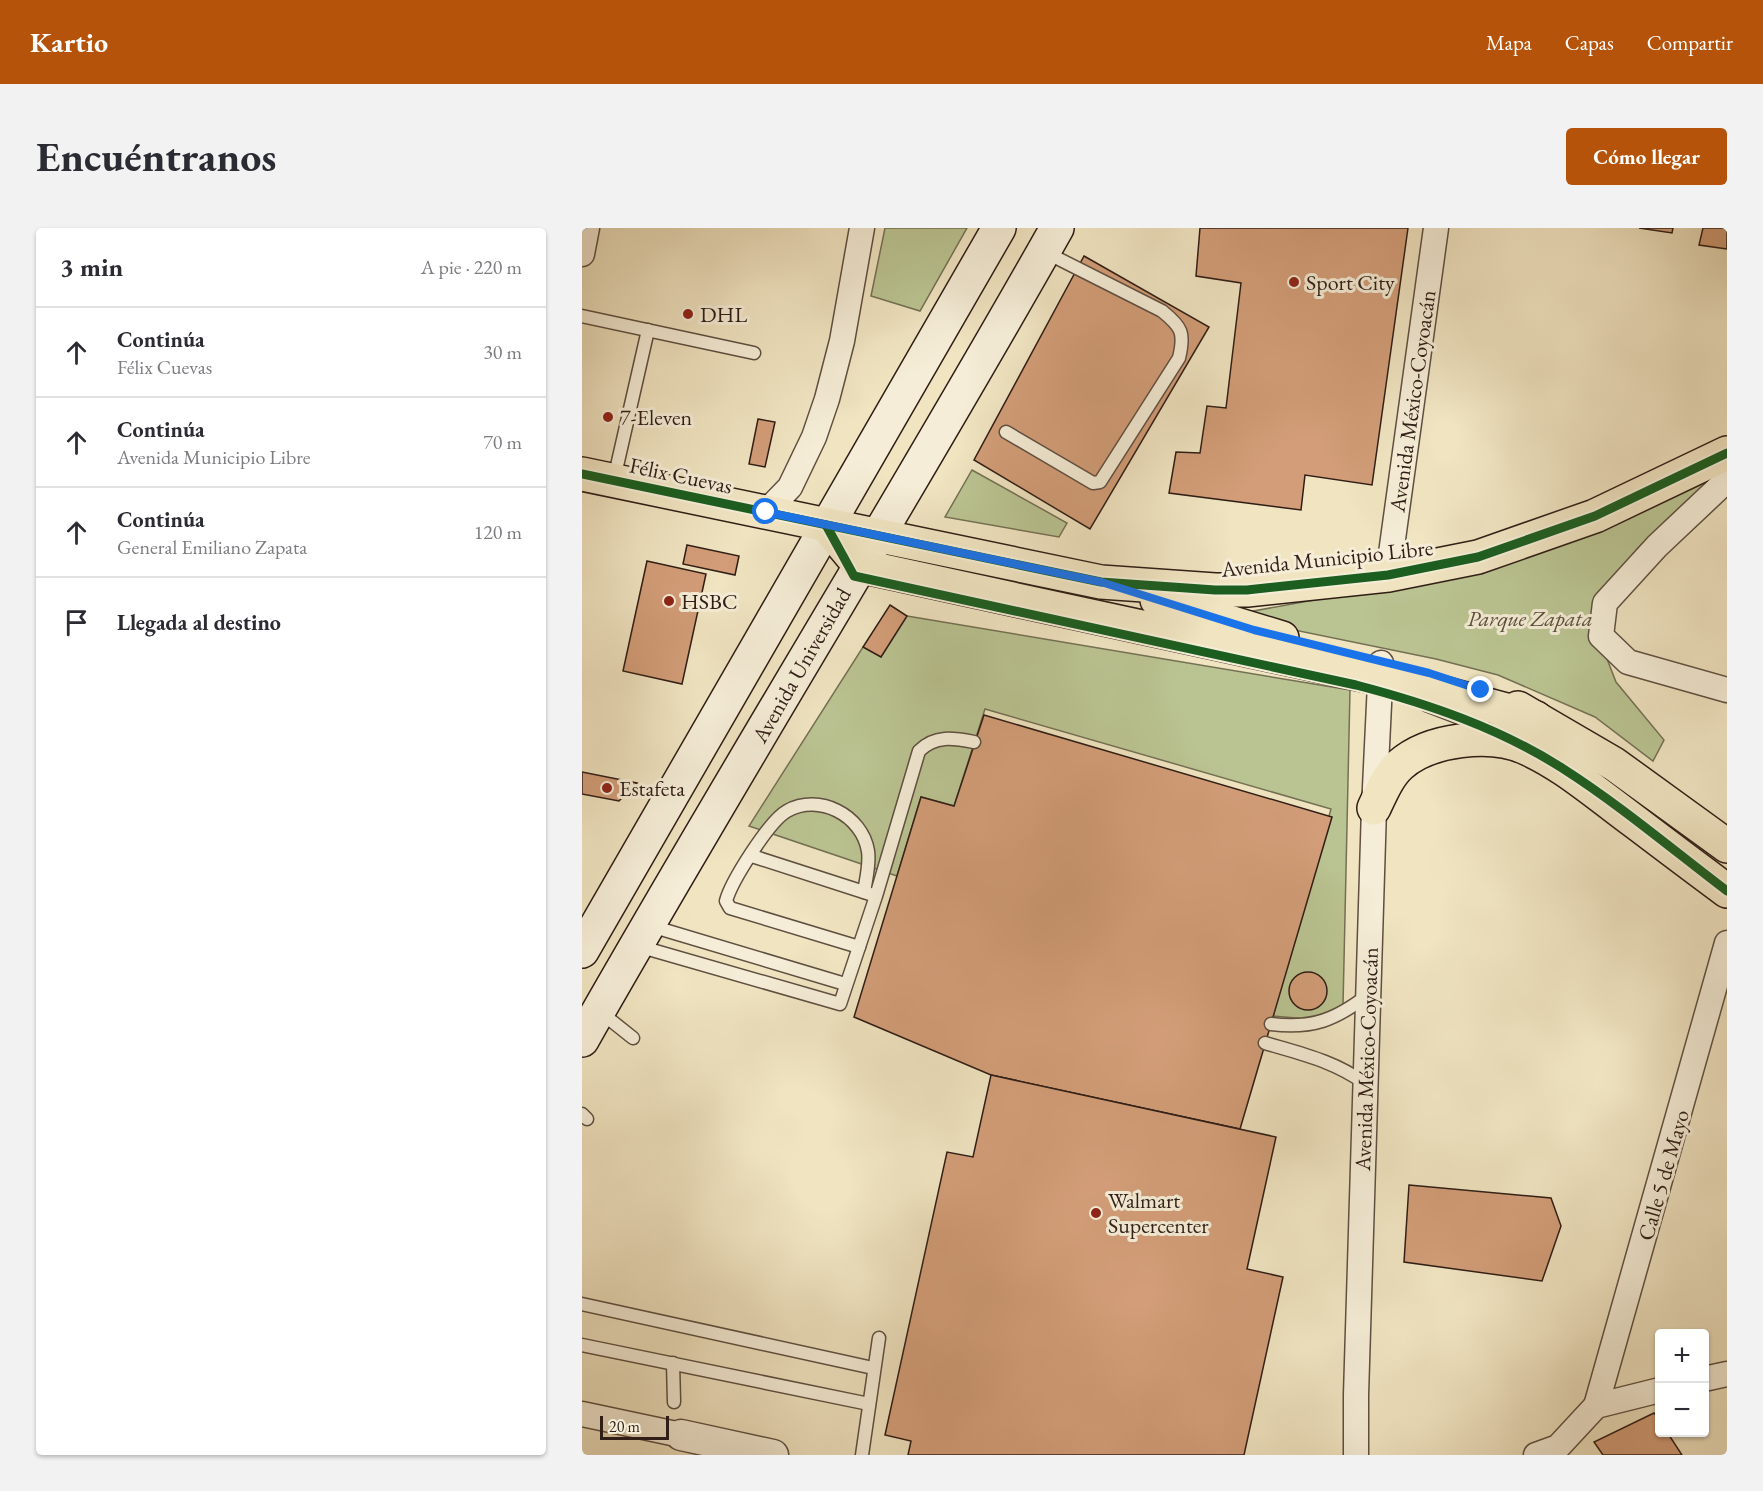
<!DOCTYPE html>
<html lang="es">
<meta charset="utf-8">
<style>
body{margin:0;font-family:"EB Garamond",serif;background:#f2f2f3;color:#2b2b33}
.controls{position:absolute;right:18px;bottom:18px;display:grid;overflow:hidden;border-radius:6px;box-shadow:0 2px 4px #0004}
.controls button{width:54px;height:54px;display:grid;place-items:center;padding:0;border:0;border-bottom:2px solid #e1e1e2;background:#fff;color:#2b2b33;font:30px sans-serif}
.scale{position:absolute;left:18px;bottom:15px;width:69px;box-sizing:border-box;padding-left:6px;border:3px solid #2f1d16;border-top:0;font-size:16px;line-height:21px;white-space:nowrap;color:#2f1d16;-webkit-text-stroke:4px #f5edd7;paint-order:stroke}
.stop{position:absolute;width:18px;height:18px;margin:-14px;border:4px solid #1a73e8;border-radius:50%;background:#fff}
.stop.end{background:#1a73e8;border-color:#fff;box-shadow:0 2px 6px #0008}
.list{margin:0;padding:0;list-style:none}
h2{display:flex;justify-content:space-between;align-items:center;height:78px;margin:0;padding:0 24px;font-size:26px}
h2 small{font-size:20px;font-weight:400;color:#7c7c81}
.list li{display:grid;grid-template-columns:39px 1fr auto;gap:18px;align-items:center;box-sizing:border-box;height:90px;padding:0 24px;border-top:2px solid #e1e1e2}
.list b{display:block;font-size:22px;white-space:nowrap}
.list p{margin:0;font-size:20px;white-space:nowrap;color:#7c7c81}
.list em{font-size:20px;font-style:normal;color:#7c7c81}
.icon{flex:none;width:33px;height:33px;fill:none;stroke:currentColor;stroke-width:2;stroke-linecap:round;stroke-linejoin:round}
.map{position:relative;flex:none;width:1145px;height:1227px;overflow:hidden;border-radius:6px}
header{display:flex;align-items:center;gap:36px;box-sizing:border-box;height:84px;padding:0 30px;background:#b45309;color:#fff}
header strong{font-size:28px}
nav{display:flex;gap:33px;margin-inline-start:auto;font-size:21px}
.intro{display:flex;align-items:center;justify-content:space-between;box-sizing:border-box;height:144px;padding:0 36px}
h1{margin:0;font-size:42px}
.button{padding:15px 27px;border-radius:6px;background:#b45309;color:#fff;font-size:21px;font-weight:700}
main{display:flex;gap:36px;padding:0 36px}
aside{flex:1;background:#fff;border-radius:6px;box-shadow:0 2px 4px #0004}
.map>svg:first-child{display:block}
.green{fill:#bac492;stroke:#747054;stroke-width:1.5}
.building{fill:#d29d78;stroke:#2f1d16;stroke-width:1.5}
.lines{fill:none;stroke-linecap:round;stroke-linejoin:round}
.service-casing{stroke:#5f4f41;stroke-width:15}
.minor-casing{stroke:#5f4f41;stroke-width:27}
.tertiary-casing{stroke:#5f4f41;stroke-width:33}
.secondary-casing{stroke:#2f1d16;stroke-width:36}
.primary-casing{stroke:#2f1d16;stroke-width:36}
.service{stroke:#f5edd7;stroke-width:12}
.minor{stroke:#f5edd7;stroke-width:24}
.tertiary{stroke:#f5edd7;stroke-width:30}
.secondary{stroke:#f5edd7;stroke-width:33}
.primary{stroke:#f0e4c1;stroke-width:33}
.cycleway-casing{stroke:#f5edd7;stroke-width:13}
.cycleway{stroke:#1b5e20;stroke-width:9}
.route{stroke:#1a73e8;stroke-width:8}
.poi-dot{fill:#8f2418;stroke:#f5edd7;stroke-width:2}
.labels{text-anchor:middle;stroke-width:6;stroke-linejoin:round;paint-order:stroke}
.poi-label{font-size:22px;fill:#2f1d16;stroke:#f5edd7;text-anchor:start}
.street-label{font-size:22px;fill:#2f1d16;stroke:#f5edd7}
.park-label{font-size:22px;font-style:italic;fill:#594f3b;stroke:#f5edd7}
</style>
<header>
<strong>Kartio</strong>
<nav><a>Mapa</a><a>Capas</a><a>Compartir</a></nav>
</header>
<div class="intro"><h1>Encuéntranos</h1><a class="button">Cómo llegar</a></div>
<main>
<aside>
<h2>3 min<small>A pie · 220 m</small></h2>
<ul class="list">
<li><svg class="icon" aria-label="ahead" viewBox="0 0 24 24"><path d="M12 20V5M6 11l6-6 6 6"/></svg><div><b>Continúa</b><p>Félix Cuevas</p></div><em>30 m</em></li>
<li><svg class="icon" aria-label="ahead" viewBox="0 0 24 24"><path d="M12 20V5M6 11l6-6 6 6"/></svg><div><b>Continúa</b><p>Avenida Municipio Libre</p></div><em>70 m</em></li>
<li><svg class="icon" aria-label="ahead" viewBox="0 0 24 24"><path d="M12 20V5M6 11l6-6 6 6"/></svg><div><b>Continúa</b><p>General Emiliano Zapata</p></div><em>120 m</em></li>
<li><svg class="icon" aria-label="arrive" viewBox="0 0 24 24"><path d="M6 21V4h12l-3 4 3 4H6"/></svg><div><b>Llegada al destino</b></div></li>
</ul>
</aside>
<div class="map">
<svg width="1145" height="1227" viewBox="0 0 1145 1227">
<rect width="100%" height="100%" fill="#f0e4c1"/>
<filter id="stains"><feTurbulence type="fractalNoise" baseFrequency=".00333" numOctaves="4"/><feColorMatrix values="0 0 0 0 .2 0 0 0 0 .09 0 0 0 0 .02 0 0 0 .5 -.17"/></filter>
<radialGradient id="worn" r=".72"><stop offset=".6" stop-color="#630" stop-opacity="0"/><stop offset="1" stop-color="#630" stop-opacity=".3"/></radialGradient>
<g class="green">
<polygon points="303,0 385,0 338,83 289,68"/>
<polygon points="1144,241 1056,320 1013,374 1015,405 1034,454 1082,512 1071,533 1013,489 916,447 854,431 644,388 875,346"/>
<polygon points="390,242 485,295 477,309 363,289"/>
<polygon points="325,388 768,462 761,778 726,791 691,788 749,581 403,481 372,578 339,569 315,648 167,598 281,419 299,429"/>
</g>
<g class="building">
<polygon points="618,0 826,0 790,257 723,247 719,282 587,265 594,224 618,225 625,178 644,180 659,55 614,48"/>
<polygon points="1057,0 1091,0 1090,5"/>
<polygon points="1121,0 1145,0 1145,21 1117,17"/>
<polygon points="502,28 627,99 508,301 392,232"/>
<polygon points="176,191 193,194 183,239 167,236"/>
<polygon points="105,317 157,328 153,347 101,336"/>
<polygon points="65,333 124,346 100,456 41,443"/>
<polygon points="308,377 325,388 299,429 281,419"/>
<polygon points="402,487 750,589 658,901 409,847 272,789 339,569 372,578"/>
<polygon points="0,544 55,555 37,573 0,566"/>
<circle cx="726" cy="763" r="19"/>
<polygon points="409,847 694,909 665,1041 701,1049 662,1227 326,1227 329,1213 303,1207 365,924 391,929"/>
<polygon points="827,957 969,970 979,998 960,1053 822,1034"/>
<polygon points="1072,1185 1078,1192 1078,1204 1085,1204 1100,1227 1021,1227 1012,1214"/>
</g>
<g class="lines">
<defs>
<g id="service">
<polyline points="0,88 172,125"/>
<path d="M424 204 511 255 518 254 597 130C603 105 600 99 580 83L463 24"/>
<polyline points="32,251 66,102"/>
<polyline points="844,477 909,502"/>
<polyline points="170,628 288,666"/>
<polyline points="69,698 263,756"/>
<path d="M56 718 258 776 294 668 337 523C353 507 371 510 392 514"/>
<path d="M277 719 148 680 144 673C149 654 187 593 205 583 237 565 280 587 286 623 288 636 284 651 282 664"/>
<polyline points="17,783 51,810"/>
<path d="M689 796C731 801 753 792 786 767"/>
<path d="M683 815C720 826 752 833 784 856"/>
<polyline points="0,886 5,891"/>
<polyline points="0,1076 291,1140"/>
<polyline points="0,1117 287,1176"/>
<polyline points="91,1135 92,1174"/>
<polyline points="280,1227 297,1110"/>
</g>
<g id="minor">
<polyline points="0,26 5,0"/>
<polyline points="1145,252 1075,318 1023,375 1019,408 1046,434 1145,462"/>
<polyline points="184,284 208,259 232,209 245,171 260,113 280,0"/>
<polyline points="806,347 854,0"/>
<polyline points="1122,1151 1145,1146"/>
<polyline points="1014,1178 1145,715"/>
<polyline points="0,1186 99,1207"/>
<polyline points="774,1227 774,1167 792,580 799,435"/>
<polyline points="954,1227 976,1219 1014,1178 1078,1162"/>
</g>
<polyline id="tertiary" points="99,1207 191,1227"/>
<g id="secondary">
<polyline points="0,723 417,0"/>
<path d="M0 812C155 539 321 273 475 0"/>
</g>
<g id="primary">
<polyline points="0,246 519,354 633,362 665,362 806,347 896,329 1013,288 1145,225"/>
<polyline points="244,297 278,338 846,461 954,490"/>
<polyline points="575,372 700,410"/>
<polyline points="936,480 1032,536 1145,618"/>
<path d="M792 580C799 565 806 548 818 537 847 511 909 504 944 520 976 534 1004 557 1032 578 1069 606 1107 635 1145 663"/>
</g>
</defs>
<use href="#service" class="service-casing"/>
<use href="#minor" class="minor-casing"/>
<use href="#tertiary" class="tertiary-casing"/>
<use href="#secondary" class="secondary-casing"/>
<use href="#primary" class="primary-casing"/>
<use href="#service" class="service"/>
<use href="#minor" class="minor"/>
<use href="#tertiary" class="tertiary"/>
<use href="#secondary" class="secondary"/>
<use href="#primary" class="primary"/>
<defs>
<g id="cycleway">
<polyline points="0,246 519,354 633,362 665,362 806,347 896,329 1013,288 1145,225"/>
<path d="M244 297 272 348 774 457C847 476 917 500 980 540 1038 577 1091 622 1145 663"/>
</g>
</defs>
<use href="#cycleway" class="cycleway-casing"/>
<use href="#cycleway" class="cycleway"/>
</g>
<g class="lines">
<polyline class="route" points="184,284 519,354 672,402 847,445 899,462"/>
</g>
<g class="poi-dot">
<circle cx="712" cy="54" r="6"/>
<circle cx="106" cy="86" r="6"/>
<circle cx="26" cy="189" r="6"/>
<circle cx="87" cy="373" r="6"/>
<circle cx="25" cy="560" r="6"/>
<circle cx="514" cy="985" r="6"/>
</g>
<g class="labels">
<g class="poi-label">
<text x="724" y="62">Sport City</text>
<text x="118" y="94">DHL</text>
<text x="38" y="197">7-Eleven</text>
<text x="99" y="381">HSBC</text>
<text x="37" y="568">Estafeta</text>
<text x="526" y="980">Walmart<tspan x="526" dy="25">Supercenter</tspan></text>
</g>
<g class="street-label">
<text transform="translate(830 173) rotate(-82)" y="8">Avenida México-Coyoacán</text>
<text transform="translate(99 247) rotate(12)" y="8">Félix Cuevas</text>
<text transform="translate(745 330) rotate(-6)" y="8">Avenida Municipio Libre</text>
<text transform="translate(219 437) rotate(-60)" y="8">Avenida Universidad</text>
<text transform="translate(784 831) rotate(-88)" y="8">Avenida México-Coyoacán</text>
<text transform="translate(1081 947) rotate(-74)" y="8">Calle 5 de Mayo</text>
</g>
<g class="park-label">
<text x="948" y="398">Parque Zapata</text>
</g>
</g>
<rect width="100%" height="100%" filter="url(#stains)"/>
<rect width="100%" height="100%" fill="url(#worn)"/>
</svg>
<div class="controls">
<button>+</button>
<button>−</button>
</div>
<div class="scale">20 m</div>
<div class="stop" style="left:184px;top:284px"></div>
<div class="stop end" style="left:899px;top:462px"></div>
</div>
</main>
